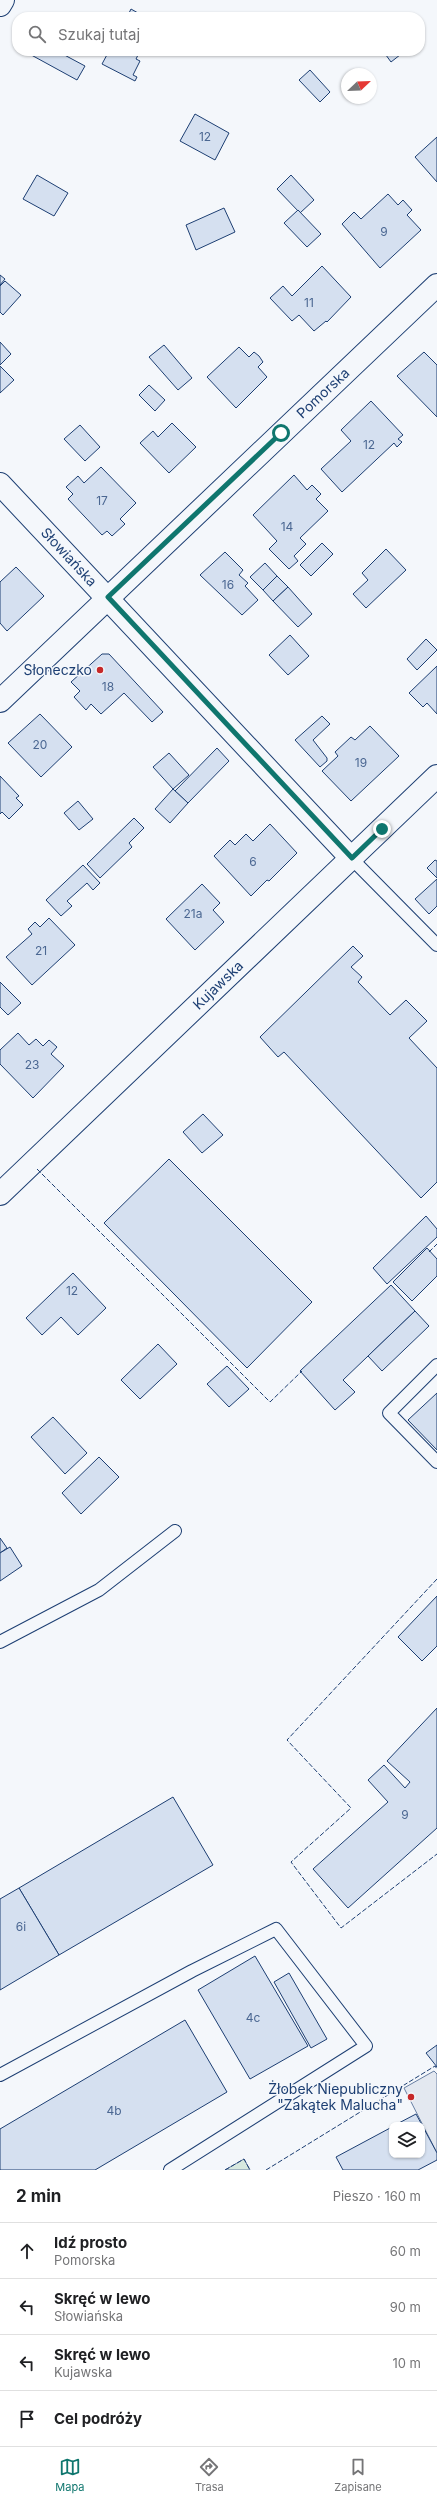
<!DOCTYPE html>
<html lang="pl">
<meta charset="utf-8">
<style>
body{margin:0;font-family:Inter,sans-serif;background:#f6f6f6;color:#202124}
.controls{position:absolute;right:12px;bottom:12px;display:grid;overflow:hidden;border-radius:8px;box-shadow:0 1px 3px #0004}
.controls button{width:36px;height:36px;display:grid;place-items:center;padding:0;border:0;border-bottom:1px solid #e0e0e0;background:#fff;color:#202124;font:20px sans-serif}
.compass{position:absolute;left:341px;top:68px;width:36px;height:36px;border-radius:50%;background:#fff;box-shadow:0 1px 3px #0004;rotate:67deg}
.stop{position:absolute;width:12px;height:12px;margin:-9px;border:3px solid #0f766e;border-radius:50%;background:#fff}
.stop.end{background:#0f766e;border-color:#fff;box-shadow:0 1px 4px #0008}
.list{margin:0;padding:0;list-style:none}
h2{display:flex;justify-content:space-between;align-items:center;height:52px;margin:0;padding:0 16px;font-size:17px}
h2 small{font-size:13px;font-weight:400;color:#757577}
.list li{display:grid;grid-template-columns:26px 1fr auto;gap:12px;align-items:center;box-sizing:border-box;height:56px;padding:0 16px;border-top:1px solid #e0e0e0}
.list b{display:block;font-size:15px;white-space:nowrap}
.list p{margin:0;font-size:13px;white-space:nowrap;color:#757577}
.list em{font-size:13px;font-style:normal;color:#757577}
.icon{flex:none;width:22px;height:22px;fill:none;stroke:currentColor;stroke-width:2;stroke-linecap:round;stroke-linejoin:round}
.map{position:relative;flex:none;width:437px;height:2170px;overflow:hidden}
.search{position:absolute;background:#fff;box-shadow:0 1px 3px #0004;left:12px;right:12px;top:12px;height:44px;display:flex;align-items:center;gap:10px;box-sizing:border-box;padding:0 14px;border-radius:16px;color:#757577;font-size:15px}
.sheet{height:276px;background:#fff}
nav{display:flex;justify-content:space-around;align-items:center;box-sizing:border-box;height:56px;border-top:1px solid #e0e0e0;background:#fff;font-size:11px;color:#757577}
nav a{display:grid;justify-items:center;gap:2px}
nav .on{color:#0f766e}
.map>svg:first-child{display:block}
.green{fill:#d7e8df;stroke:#687fa3}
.parking{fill:#e3e8f0;stroke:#687fa3}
.building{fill:#d5e0f0;stroke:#1d3f73}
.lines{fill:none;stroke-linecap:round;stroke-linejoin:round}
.lane-casing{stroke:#1d3f73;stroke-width:14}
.street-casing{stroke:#1d3f73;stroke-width:24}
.lane{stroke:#f4f7fb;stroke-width:12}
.street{stroke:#f4f7fb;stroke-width:22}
.fence{stroke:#1d3f73;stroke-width:1;stroke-dasharray:5 2;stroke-linecap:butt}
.route{stroke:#0f766e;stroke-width:5}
.poi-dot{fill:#c62828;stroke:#f4f7fb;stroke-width:1.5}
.labels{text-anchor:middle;stroke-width:3;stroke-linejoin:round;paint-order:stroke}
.number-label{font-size:12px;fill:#4b6792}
.street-label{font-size:14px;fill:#1d3f73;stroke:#f4f7fb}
.poi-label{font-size:14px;fill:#1d3f73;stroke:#f4f7fb;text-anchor:end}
</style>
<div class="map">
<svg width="437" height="2170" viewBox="0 0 437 2170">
<rect width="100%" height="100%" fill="#f4f7fb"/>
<polygon class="green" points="244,2159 250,2170 225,2170"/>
<polygon class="parking" points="434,2071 437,2074 437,2153 404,2088"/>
<g class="building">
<polygon points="131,9 145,17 127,17"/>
<polygon points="24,51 57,51 85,66 77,80"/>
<polygon points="109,51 140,51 136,59 140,61 133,75 137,77 135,81 102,64"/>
<polygon points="383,51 405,51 391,62"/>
<polygon points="310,70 330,92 320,102 299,80"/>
<polygon points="195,114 229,133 215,160 180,141"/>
<polygon points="437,137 437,182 415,157"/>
<polygon points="37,175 68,193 54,216 23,199"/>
<polygon points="291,175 314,200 300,213 277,189"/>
<polygon points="388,194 398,205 403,200 412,210 407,215 421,230 380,268 342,224 354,212 361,219"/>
<polygon points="224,208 235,232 196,250 186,225"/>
<polygon points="298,210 321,234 307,247 284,223"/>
<polygon points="322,266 351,297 327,322 326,321 314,331 299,315 292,321 270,298 283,286 292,296"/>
<polygon points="0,275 5,279 0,285"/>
<polygon points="5,281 21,295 3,315 0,312 0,286"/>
<polygon points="0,342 11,354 0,365"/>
<polygon points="164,345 192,378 178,390 149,357"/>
<polygon points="239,347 249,357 254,352 259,356 263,362 258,367 267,377 236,408 207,377"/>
<polygon points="424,352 437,365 437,417 397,376"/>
<polygon points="0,366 14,380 0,393"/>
<polygon points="149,385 165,400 155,411 139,395"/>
<polygon points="371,401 403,435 398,439 402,442 397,447 394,443 342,492 321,469 351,441 341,430"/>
<polygon points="172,423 196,447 169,473 140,443 153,431 158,437"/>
<polygon points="80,425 100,447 85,461 64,439"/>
<polygon points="101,467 136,503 120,519 125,524 112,536 107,531 102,535 68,499 73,494 66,487 78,476 84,483"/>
<polygon points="294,475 307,490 312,485 321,494 316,499 328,511 300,538 306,544 294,556 298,561 289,569 269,549 277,541 253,515"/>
<polygon points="322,543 333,554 311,576 300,565"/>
<polygon points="386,549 406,570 366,608 353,594 368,580 362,573"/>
<polygon points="225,552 243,570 239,575 248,583 245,586 258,600 242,615 200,575"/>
<polygon points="265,563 277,576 263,590 250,577"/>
<polygon points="16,567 44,596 7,631 0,623 0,582"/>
<polygon points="277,576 288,587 273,601 263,590"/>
<polygon points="288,587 312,614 298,627 273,601"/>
<polygon points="290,635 309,656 288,675 269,655"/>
<polygon points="426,639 437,650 417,670 407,659"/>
<polygon points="102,654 109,654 163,712 152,722 124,693 101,714 91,704 86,710 74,697 80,691 71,682"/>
<polygon points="437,666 437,714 427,703 423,707 409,693"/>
<polygon points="40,714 72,747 41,777 8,743"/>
<polygon points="322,716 330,724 313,740 327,758 327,761 320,767 295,740"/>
<polygon points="370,726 399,756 351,801 322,771 338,756 335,752 351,737 355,740"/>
<polygon points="217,748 229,761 188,803 175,791"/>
<polygon points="169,753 189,775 173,789 153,767"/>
<polygon points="0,776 19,796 16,798 23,805 9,819 2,812 0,814"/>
<polygon points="173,789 188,803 170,823 155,809"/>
<polygon points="78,801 93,819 79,830 64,813"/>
<polygon points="134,818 144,828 129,843 132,847 100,878 87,864"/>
<polygon points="270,824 297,853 269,881 267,880 251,896 214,856 230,840 235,845 246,834 253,841"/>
<polygon points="435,860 437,861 437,878 427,868"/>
<polygon points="83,865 100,883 93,890 87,883 67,901 72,906 61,916 46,900"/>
<polygon points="437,879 437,906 429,914 415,899"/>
<polygon points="202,884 220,903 213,910 224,922 195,950 166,919"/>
<polygon points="49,918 75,945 32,985 6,957 32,934 28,929 35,922 40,927"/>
<polygon points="353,946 363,956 351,967 362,977 358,982 390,1015 406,1000 427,1021 409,1038 437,1068 437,1182 421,1198 284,1052 278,1057 260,1037"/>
<polygon points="0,982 21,1003 8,1015 0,1007"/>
<polygon points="18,1033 29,1045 36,1039 43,1046 49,1040 57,1047 51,1054 64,1066 33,1098 0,1064 0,1050"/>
<polygon points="203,1114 223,1135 202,1153 183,1132"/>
<polygon points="169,1159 312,1302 247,1368 104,1223"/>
<polygon points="426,1216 437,1229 437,1237 387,1284 373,1268"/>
<polygon points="427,1248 437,1259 437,1276 412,1301 393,1282"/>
<polygon points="73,1273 106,1308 78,1335 61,1317 42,1335 26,1318"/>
<polygon points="391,1285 415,1311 343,1380 355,1392 335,1410 300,1371"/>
<polygon points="415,1311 429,1326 382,1371 368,1356"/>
<polygon points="158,1344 177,1364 140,1399 121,1380"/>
<polygon points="227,1366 249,1389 229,1407 207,1384"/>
<polygon points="437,1393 437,1450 408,1420"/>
<polygon points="53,1417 87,1453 65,1474 31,1437"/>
<polygon points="99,1457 119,1477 81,1514 62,1493"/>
<polygon points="0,1538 7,1548 0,1553"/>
<polygon points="10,1547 22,1566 0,1581 0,1553"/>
<polygon points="437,1596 437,1646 422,1661 398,1637"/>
<polygon points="437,1708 437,1828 348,1908 313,1869 388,1802 368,1780 384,1765 405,1788 410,1782 387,1761"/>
<polygon points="173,1797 213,1865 59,1955 19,1888"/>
<polygon points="19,1888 59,1955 0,1990 0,1899"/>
<polygon points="255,1956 308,2046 250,2079 198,1990"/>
<polygon points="289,1973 327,2039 311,2048 274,1982"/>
<polygon points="185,2020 227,2092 95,2170 0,2170 0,2129"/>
<polygon points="437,2045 437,2067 426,2053"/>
<polygon points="416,2114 422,2125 395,2125"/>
<polygon points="422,2125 437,2153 437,2160 418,2170 343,2170 336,2157 392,2127 392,2155 422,2155"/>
</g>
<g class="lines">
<defs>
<g id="lane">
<polyline points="351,858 437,945"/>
<polyline points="437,1365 389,1413 437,1462"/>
<polyline points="0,1642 99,1590 175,1531"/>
<polyline points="0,2075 192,1971 276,1929 366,2046 170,2170"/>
</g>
<g id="street">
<polyline points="0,5 3,0"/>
<polyline points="0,484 351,858"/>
<polyline points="0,701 437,285"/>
<polyline points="0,1194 437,776"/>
</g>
</defs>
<use href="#lane" class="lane-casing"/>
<use href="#street" class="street-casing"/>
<use href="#lane" class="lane"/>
<use href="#street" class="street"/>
<g class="fence">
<polyline points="37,1169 270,1402 302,1371"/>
<polyline points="429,1252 437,1244"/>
<polyline points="437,1579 287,1740 351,1808 291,1862 341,1928 437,1854"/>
<polyline points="225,2170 244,2159 250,2170"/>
<polyline points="266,2170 435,2066 437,2069"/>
</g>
</g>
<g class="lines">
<polyline class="route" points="281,433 108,597 352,858 382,829"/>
</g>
<g class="poi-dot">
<circle cx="100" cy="670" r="4"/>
<circle cx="411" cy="2097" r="4"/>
</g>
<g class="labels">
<g class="number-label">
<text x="205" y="141">12</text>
<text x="384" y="236">9</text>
<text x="309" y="307">11</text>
<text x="369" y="449">12</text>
<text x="102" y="505">17</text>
<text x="287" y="531">14</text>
<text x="228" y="589">16</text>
<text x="108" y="691">18</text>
<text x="40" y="749">20</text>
<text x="361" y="767">19</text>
<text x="253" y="866">6</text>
<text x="193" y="918">21a</text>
<text x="41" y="955">21</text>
<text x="32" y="1069">23</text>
<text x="72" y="1295">12</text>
<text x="405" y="1819">9</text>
<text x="21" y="1931">6i</text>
<text x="253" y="2022">4c</text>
<text x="114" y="2115">4b</text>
</g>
<g class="street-label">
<text transform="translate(323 393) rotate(-43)" y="5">Pomorska</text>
<text transform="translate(69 557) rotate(47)" y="5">Słowiańska</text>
<text transform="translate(218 985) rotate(-44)" y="5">Kujawska</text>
</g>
<g class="poi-label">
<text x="92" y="675">Słoneczko</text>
<text x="403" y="2094">Żłobek Niepubliczny<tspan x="403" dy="16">"Zakątek Malucha"</tspan></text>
</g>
</g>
</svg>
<div class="controls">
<button><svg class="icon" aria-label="layers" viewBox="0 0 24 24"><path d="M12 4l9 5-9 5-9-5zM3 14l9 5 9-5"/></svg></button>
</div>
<svg class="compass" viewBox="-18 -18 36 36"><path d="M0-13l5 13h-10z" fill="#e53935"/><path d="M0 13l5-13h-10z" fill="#757577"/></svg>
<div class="stop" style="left:281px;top:433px"></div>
<div class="stop end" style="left:382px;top:829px"></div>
<div class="search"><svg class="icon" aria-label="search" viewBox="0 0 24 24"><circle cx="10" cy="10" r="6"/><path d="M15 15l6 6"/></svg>Szukaj tutaj</div>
</div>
<section class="sheet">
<h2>2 min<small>Pieszo · 160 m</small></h2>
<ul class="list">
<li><svg class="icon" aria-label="ahead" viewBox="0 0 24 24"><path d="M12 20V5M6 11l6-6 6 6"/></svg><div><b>Idź prosto</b><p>Pomorska</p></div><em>60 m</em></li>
<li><svg class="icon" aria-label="left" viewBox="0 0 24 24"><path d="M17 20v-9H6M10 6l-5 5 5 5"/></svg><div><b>Skręć w lewo</b><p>Słowiańska</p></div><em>90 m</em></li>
<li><svg class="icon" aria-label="left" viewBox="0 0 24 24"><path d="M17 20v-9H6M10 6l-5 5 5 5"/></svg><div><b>Skręć w lewo</b><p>Kujawska</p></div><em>10 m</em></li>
<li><svg class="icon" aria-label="arrive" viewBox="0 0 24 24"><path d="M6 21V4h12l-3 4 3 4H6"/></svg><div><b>Cel podróży</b></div></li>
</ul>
</section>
<nav>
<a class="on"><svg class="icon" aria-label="map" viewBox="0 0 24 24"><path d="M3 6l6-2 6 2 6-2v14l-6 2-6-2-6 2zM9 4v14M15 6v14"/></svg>Mapa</a>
<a><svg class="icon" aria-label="directions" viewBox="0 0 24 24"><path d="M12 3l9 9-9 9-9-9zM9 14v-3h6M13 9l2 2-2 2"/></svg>Trasa</a>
<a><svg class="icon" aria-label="saved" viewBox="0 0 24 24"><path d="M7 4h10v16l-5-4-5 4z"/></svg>Zapisane</a>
</nav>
